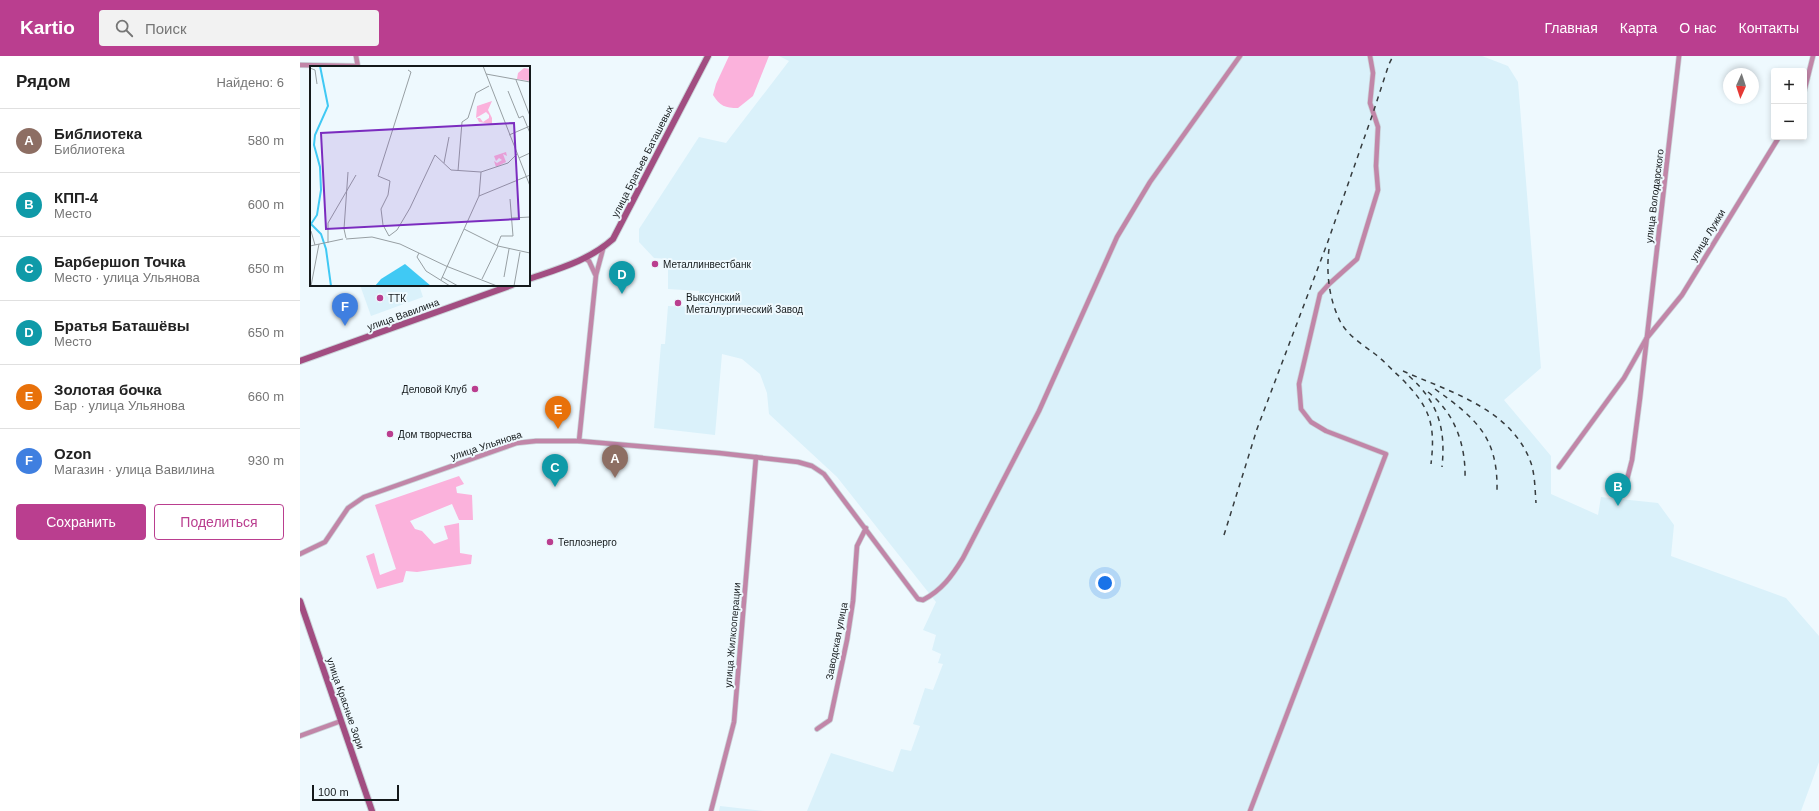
<!DOCTYPE html>
<html lang="ru">
<meta charset="utf-8">
<style>
body{margin:0;font-family:Arial,sans-serif;background:#f2f2f2;color:#222}
.controls{position:absolute;right:12px;top:12px;display:grid;overflow:hidden;border-radius:4px;box-shadow:0 2px 6px #0003}
.controls button{width:36px;height:36px;display:grid;place-items:center;padding:0;border:0;border-bottom:1px solid #e0e0e0;background:#fff;color:#222;font:20px sans-serif}
.compass{position:absolute;left:1423px;top:12px;width:36px;height:36px;border-radius:50%;background:#fff;box-shadow:0 2px 6px #0003;rotate:183deg}
.scale{position:absolute;left:12px;bottom:10px;width:87px;box-sizing:border-box;padding-left:4px;border:2px solid #14191b;border-top:0;font-size:11px;line-height:14px;white-space:nowrap;color:#14191b;-webkit-text-stroke:3px #eef9fe;paint-order:stroke}
.you{position:absolute;left:805px;top:527px;width:14px;height:14px;margin:-10px;border:3px solid #fff;border-radius:50%;background:#1a73e8;box-shadow:0 0 0 6px #1a73e833}
.badge{display:grid;place-items:center;width:26px;height:26px;border-radius:50%;background:#ba3e8f;color:#fff;font-size:13px;font-weight:700}
.pin{position:absolute;translate:-50% -33px;filter:drop-shadow(0 1px 2px #0008)}
.pin::after{content:'';position:absolute;top:21px;width:14px;height:12px;background:inherit;clip-path:polygon(0 0,100% 0,50% 100%)}
.list{margin:0;padding:0;list-style:none}
h2{display:flex;justify-content:space-between;align-items:center;height:52px;margin:0;padding:0 16px;font-size:17px}
h2 small{font-size:13px;font-weight:400;color:#767676}
.list li{display:grid;grid-template-columns:26px 1fr auto;gap:12px;align-items:center;box-sizing:border-box;height:64px;padding:0 16px;border-top:1px solid #e0e0e0}
.list b{display:block;font-size:15px;white-space:nowrap}
.list p{margin:0;font-size:13px;white-space:nowrap;color:#767676}
.list em{font-size:13px;font-style:normal;color:#767676}
.actions{display:flex;gap:8px;padding:12px 16px}
.actions a{flex:1;padding:9px 0;border:1px solid #ba3e8f;border-radius:4px;text-align:center;font-size:14px;color:#ba3e8f}
.actions .main{background:#ba3e8f;color:#fff}
.icon{flex:none;width:22px;height:22px;fill:none;stroke:currentColor;stroke-width:2;stroke-linecap:round;stroke-linejoin:round}
.map{position:relative;flex:none;width:1519px;height:755px;overflow:hidden}
header{display:flex;align-items:center;gap:24px;box-sizing:border-box;height:56px;padding:0 20px;background:#ba3e8f;color:#fff}
header strong{font-size:19px}
nav{display:flex;gap:22px;margin-inline-start:auto;font-size:14px}
.search{width:280px;height:36px;background:#f2f2f2;display:flex;align-items:center;gap:10px;box-sizing:border-box;padding:0 14px;border-radius:4px;color:#767676;font-size:15px}
main{display:flex}
aside{flex:1;background:#fff}
.map>svg:first-child{display:block}
.built{fill:#daf1fa}
.green{fill:#fbb2dc}
.lines{fill:none;stroke-linecap:round;stroke-linejoin:round}
.street-casing{stroke:#cbd5da;stroke-width:6}
.secondary-casing{stroke:#cbd5da;stroke-width:8}
.street{stroke:#c186a8;stroke-width:4.5}
.secondary{stroke:#a24d81;stroke-width:6}
.rail{stroke:#363c3e;stroke-width:1.5;stroke-dasharray:5 5;stroke-linecap:butt}
.poi-dot{fill:#ba3e8f;stroke:#eef9fe;stroke-width:1.5}
.labels{text-anchor:middle;stroke-width:4;stroke-linejoin:round;paint-order:stroke}
.street-label{font-size:10px;fill:#14191b;stroke:#eef9fe}
.poi-label{font-size:10px;fill:#14191b;stroke:#eef9fe;text-anchor:start}
.inset-river{fill:none;stroke:#40c9f4;stroke-width:2}
.inset-road{fill:none;stroke:#979fa3;stroke-width:1}
.view{fill:#7b2cbf;fill-opacity:0.15;stroke:#7b2cbf;stroke-width:2}
.inset-edge{fill:none;stroke:#14191b;stroke-width:2}
</style>
<header>
<strong>Kartio</strong>
<div class="search"><svg class="icon" aria-label="search" viewBox="0 0 24 24"><circle cx="10" cy="10" r="6"/><path d="M15 15l6 6"/></svg>Поиск</div>
<nav><a>Главная</a><a>Карта</a><a>О нас</a><a>Контакты</a></nav>
</header>
<main>
<aside>
<h2>Рядом<small>Найдено: 6</small></h2>
<ul class="list">
<li><span class="badge" style="background:#8d6e63">A</span><div><b>Библиотека</b><p>Библиотека</p></div><em>580 m</em></li>
<li><span class="badge" style="background:#0f9aa8">B</span><div><b>КПП-4</b><p>Место</p></div><em>600 m</em></li>
<li><span class="badge" style="background:#0f9aa8">C</span><div><b>Барбершоп Точка</b><p>Место · улица Ульянова</p></div><em>650 m</em></li>
<li><span class="badge" style="background:#0f9aa8">D</span><div><b>Братья Баташёвы</b><p>Место</p></div><em>650 m</em></li>
<li><span class="badge" style="background:#e8710a">E</span><div><b>Золотая бочка</b><p>Бар · улица Ульянова</p></div><em>660 m</em></li>
<li><span class="badge" style="background:#3f7fe0">F</span><div><b>Ozon</b><p>Магазин · улица Вавилина</p></div><em>930 m</em></li>
</ul>
<div class="actions"><a class="main">Сохранить</a><a>Поделиться</a></div>
</aside>
<div class="map">
<svg width="1519" height="755" viewBox="0 0 1519 755">
<rect width="100%" height="100%" fill="#eef9fe"/>
<g class="built">
<polygon points="479,0 1182,0 1208,10 1218,26 1241,312 1204,344 1251,400 1251,438 1298,459 1301,441 1358,447 1374,469 1371,500 1486,542 1519,580 1519,706 1501,755 507,755 531,697 593,716 601,693 611,695 620,670 613,668 625,632 633,634 643,608 638,607 641,598 632,594 636,579 623,574 636,546 537,421 469,358 467,337 460,318 442,303 422,298 415,379 354,372 361,288 365,288 368,250 398,251 399,235 368,233 368,203 354,202 339,186 339,173 399,81 426,87 489,5"/>
<polygon points="60,229 119,229 123,241 71,260"/>
<polygon points="420,750 465,755 419,755"/>
</g>
<g class="green">
<path d="M429 0H469L453 40 438 52C425 52 420 50 413 39L416 28Z"/>
<polygon points="159,420 164,428 156,431 157,437 172,439 173,464 159,464 152,448 110,465 115,473 122,475 134,488 148,483 144,470 159,467 160,497 172,499 171,508 117,516 106,515 103,526 77,533 66,500 74,497 80,519 96,513 75,449"/>
</g>
<g class="lines">
<defs>
<g id="street">
<polyline points="56,0 58,11"/>
<polyline points="0,9 57,10"/>
<polyline points="1504,36 1513,0"/>
<polyline points="284,202 289,205 295,218"/>
<polyline points="279,385 296,219 303,193"/>
<polyline points="1259,411 1324,322 1346,283 1382,239 1479,81"/>
<polyline points="1323,439 1332,404 1340,342 1379,0"/>
<path d="M0 498 25 486 48 452 64 441 217 387 236 385H279L419 397 498 406 512 410 524 418 618 543 623 544C642 534 652 520 663 502L739 355 817 181 850 126 940 0"/>
<polyline points="517,673 530,664 547,584 553,545 557,490 566,472"/>
<polyline points="0,680 41,665"/>
<polyline points="411,755 434,666 456,401"/>
<polyline points="950,755 1086,398 1026,375 1011,366 1001,353 999,328 1020,238 1029,228 1057,203 1078,134 1076,110 1078,71 1070,47 1073,17 1070,0"/>
</g>
<g id="secondary">
<path d="M229 223C258 213 290 204 313 183L408 0"/>
<polyline points="0,305 212,229"/>
<polyline points="0,545 72,755"/>
</g>
</defs>
<use href="#street" class="street-casing"/>
<use href="#secondary" class="secondary-casing"/>
<use href="#street" class="street"/>
<use href="#secondary" class="secondary"/>
<g class="rail">
<path d="M1029 193C1026 217 1029 243 1040 265 1047 279 1063 289 1075 298 1084 305 1092 314 1100 321 1129 350 1136 366 1131 408"/>
<path d="M1103 315C1150 336 1212 353 1231 407 1235 419 1235 434 1236 447"/>
<path d="M1109 320C1138 346 1146 372 1142 411"/>
<path d="M1135 333C1175 362 1198 380 1197 434"/>
<path d="M1128 336C1155 357 1166 389 1165 423"/>
<polyline points="924,479 957,373 1027,188 1073,57 1089,8 1093,0"/>
</g>
</g>
<g class="poi-dot">
<circle cx="355" cy="208" r="4"/>
<circle cx="80" cy="242" r="4"/>
<circle cx="378" cy="247" r="4"/>
<circle cx="175" cy="333" r="4"/>
<circle cx="90" cy="378" r="4"/>
<circle cx="250" cy="486" r="4"/>
</g>
<g class="labels">
<g class="street-label">
<text transform="translate(342 105) rotate(-63)" y="4">улица Братьев Баташевых</text>
<text transform="translate(1354 140) rotate(-83)" y="4">улица Володарского</text>
<text transform="translate(1407 179) rotate(-59)" y="4">улица Лужки</text>
<text transform="translate(103 258) rotate(-20)" y="4">улица Вавилина</text>
<text transform="translate(186 389) rotate(-18)" y="4">улица Ульянова</text>
<text transform="translate(432 579) rotate(-85)" y="4">улица Жилкооперации</text>
<text transform="translate(536 585) rotate(-79)" y="4">Заводская улица</text>
<text transform="translate(46 647) rotate(71)" y="4">улица Красные Зори</text>
</g>
<g class="poi-label">
<text x="363" y="212">Металлинвестбанк</text>
<text x="386" y="245">Выксунский<tspan x="386" dy="12">Металлургический Завод</tspan></text>
<text x="88" y="246">ТТК</text>
<text x="167" y="337" text-anchor="end">Деловой Клуб</text>
<text x="98" y="382">Дом творчества</text>
<text x="258" y="490">Теплоэнерго</text>
</g>
</g>
<g transform="translate(10 10)">
<rect width="220" height="220" fill="#eef9fe"/>
<path d="M214 2 220 3V15L207 13 208 7ZM182 35 178 44 182 52V58L169 56 167 52H170L173 56 179 52V49L176 46 166 52 167 40ZM196 86 197 90 193 88 196 96 186 101 184 95 187 97 192 94 189 92 186 95 184 90Z" fill="#fbb2dc"/>
<path d="M95 198 121 220H65L71 213Z" fill="#40c9f4"/>
<path class="inset-river" d="M10 0 18 40 5 69 4 79 10 101 11 124 7 149 1 158 11 168 16 183 21 220"/>
<path class="inset-road" d="M173 0 220 120M0 2 5 4 7 18M98 4 101 6 68 110 80 115 78 129 71 143 73 159 79 170 87 164 100 142 125 89 141 104 171 106 198 97 207 88M176 8 220 16M206 14 220 50M198 25 209 52 213 50 220 67M199 69 220 60M209 92 220 87M134 97 139 71M148 105 152 56 158 52 166 27 179 20M169 130 220 109M202 152 220 151M154 163 188 180 220 187M1 165 5 179M36 172 34 163 38 106M36 173 62 171 90 178 136 200 187 220M18 177V157L46 109M0 180 33 173M187 180 191 170H203L200 133M109 187 107 191 116 205 140 220M132 211 148 220M194 211 199 183M172 213 188 180M131 214 169 130 171 106M1 220 9 178M204 220 210 186"/>
<path class="view" d="M204 57 209 153 16 163 11 67Z"/>
<rect width="220" height="220" class="inset-edge"/>
</g>
</svg>
<div class="controls">
<button>+</button>
<button>−</button>
</div>
<svg class="compass" viewBox="-18 -18 36 36"><path d="M0-13l5 13h-10z" fill="#e53935"/><path d="M0 13l5-13h-10z" fill="#767676"/></svg>
<div class="scale">100 m</div>
<div class="you"></div>
<div class="pin badge" style="left:315px;top:422px;background:#8d6e63">A</div>
<div class="pin badge" style="left:1318px;top:450px;background:#0f9aa8">B</div>
<div class="pin badge" style="left:255px;top:431px;background:#0f9aa8">C</div>
<div class="pin badge" style="left:322px;top:238px;background:#0f9aa8">D</div>
<div class="pin badge" style="left:258px;top:373px;background:#e8710a">E</div>
<div class="pin badge" style="left:45px;top:270px;background:#3f7fe0">F</div>
</div>
</main>
